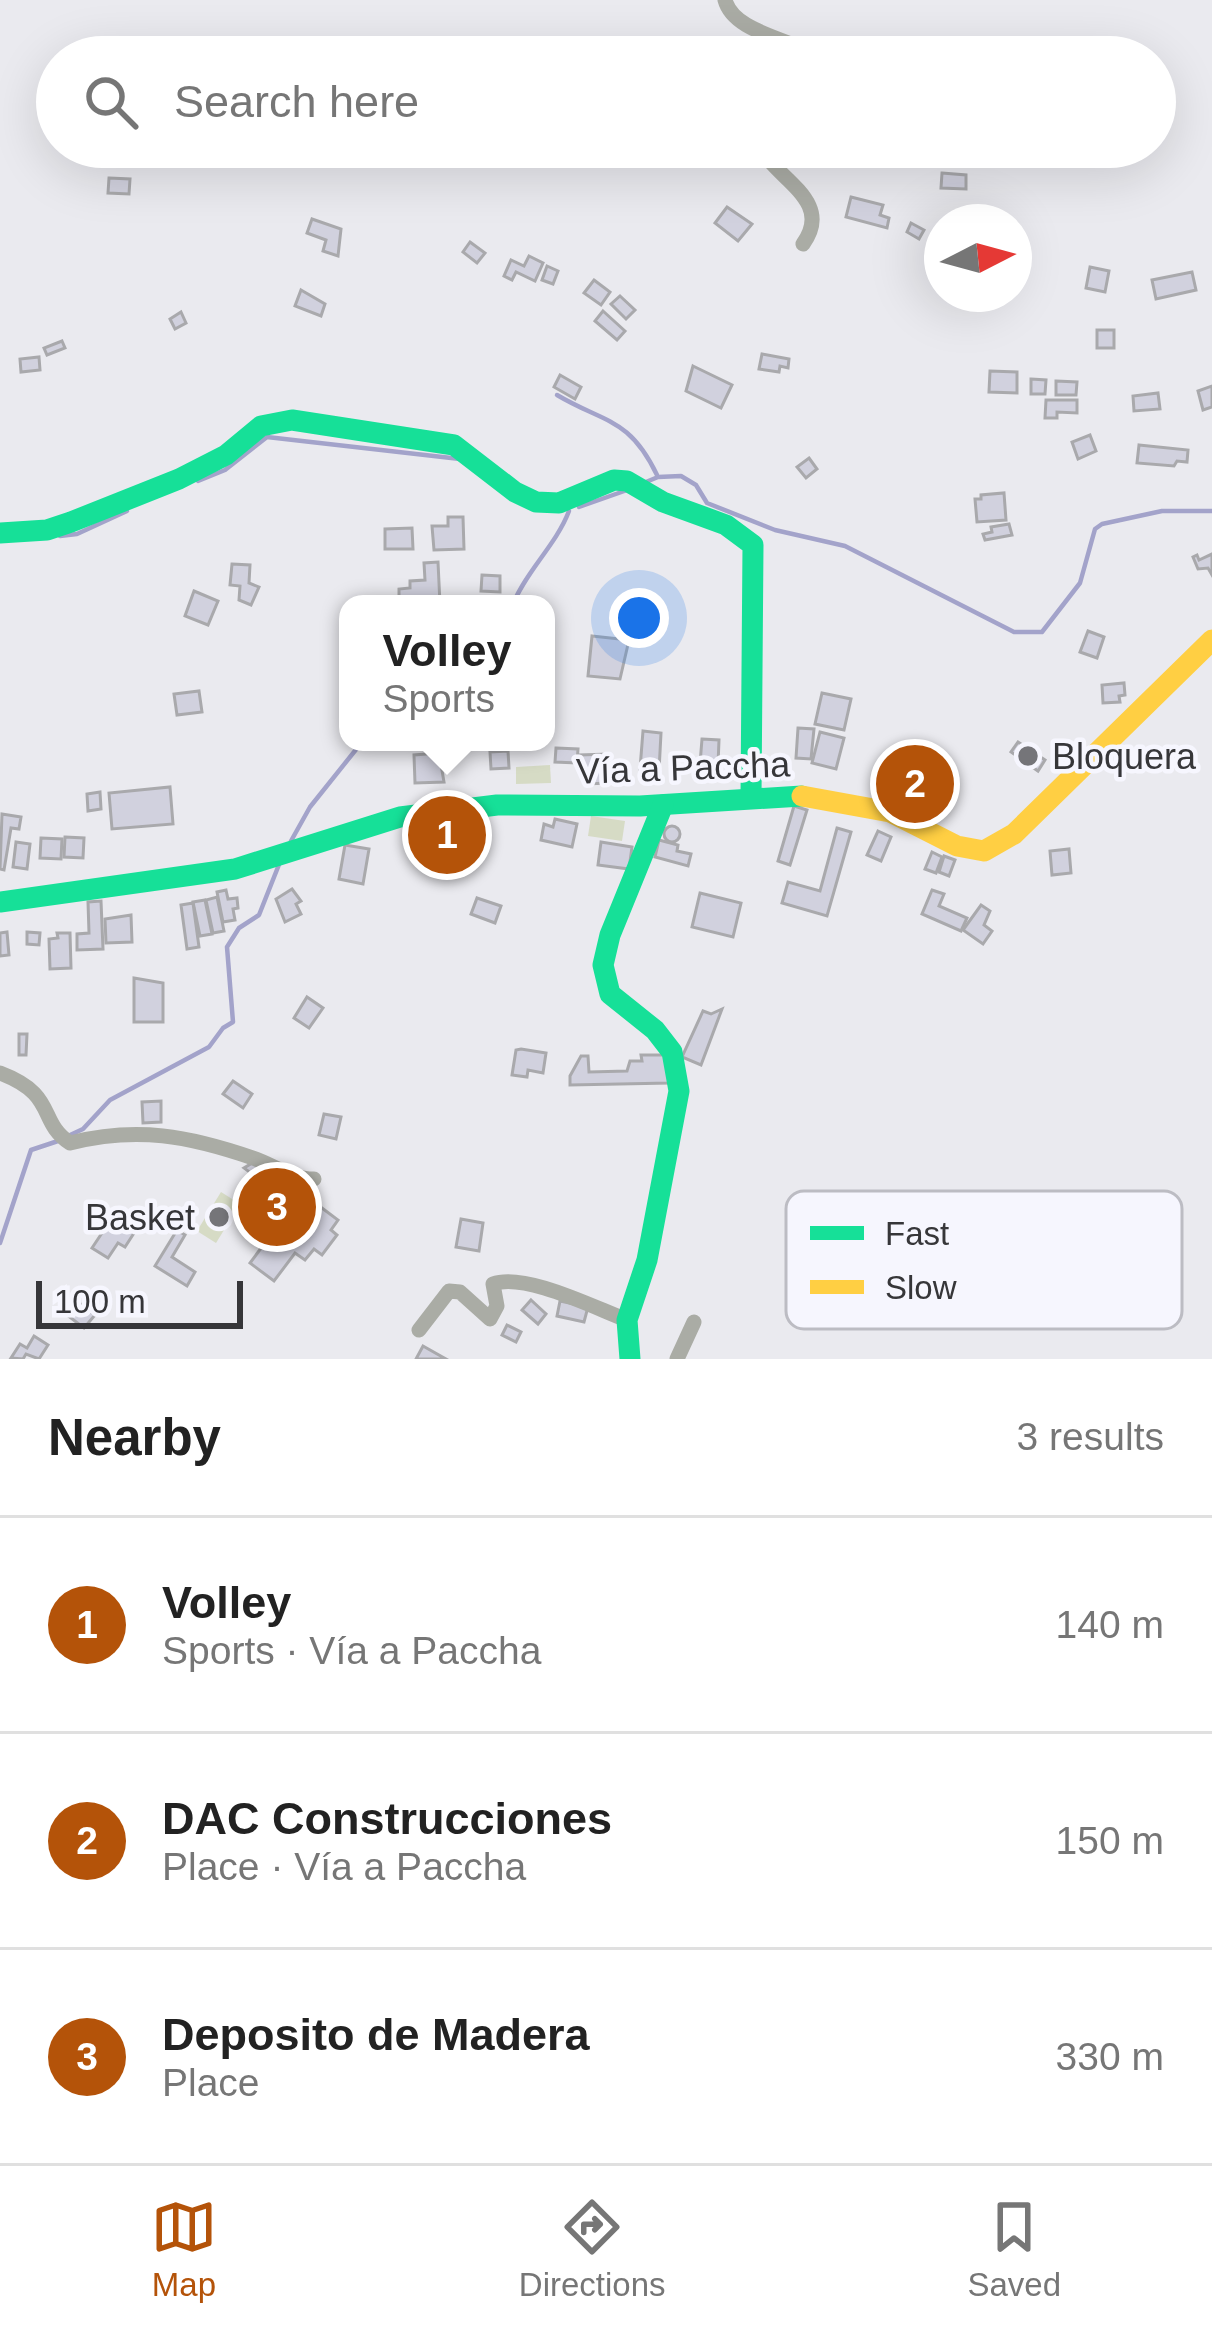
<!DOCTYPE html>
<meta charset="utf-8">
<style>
body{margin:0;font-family:Arial,sans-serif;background:#f2f2f2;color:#222}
.compass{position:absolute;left:924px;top:204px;width:108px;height:108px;border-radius:50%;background:#fff;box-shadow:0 12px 48px #0002;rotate:84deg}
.scale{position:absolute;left:36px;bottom:30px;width:207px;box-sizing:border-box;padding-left:12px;border:6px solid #363639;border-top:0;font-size:33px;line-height:42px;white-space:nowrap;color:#363639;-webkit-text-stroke:9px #f6f6fe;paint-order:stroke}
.you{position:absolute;left:639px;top:618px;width:42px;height:42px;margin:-30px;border:9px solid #fff;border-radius:50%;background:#1a73e8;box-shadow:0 0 0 18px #1a73e833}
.badge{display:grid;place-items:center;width:78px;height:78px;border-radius:50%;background:#b45309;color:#fff;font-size:39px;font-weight:700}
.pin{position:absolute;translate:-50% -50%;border:6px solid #fff;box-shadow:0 3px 12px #0006}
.popup{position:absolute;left:339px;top:595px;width:216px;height:156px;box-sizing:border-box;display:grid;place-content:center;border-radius:24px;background:#fff;filter:drop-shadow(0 3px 9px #0005);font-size:39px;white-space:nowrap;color:#767676}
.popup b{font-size:45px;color:#222}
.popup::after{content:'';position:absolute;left:50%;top:100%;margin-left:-24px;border:24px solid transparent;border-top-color:#fff}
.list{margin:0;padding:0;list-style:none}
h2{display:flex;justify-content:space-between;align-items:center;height:156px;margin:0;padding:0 48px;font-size:51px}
h2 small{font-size:39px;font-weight:400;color:#767676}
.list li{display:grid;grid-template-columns:78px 1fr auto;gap:36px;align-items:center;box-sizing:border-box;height:216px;padding:0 48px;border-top:3px solid #e0e0e0}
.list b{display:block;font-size:45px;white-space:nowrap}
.list p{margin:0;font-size:39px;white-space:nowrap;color:#767676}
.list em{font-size:39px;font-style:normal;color:#767676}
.icon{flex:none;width:66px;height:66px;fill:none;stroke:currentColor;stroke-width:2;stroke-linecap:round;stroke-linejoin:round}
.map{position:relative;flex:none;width:1212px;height:1359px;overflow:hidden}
.search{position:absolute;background:#fff;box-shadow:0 12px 48px #0002;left:36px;right:36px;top:36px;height:132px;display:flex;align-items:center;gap:30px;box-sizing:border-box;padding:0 42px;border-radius:66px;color:#767676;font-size:45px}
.sheet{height:804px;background:#fff}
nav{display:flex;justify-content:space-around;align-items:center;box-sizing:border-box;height:168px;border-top:3px solid #e0e0e0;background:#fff;font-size:33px;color:#767676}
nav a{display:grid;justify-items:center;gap:6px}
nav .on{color:#b45309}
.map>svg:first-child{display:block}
.green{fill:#d6dbc5}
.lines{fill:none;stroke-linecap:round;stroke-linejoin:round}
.stream{stroke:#a3a3ca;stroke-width:4.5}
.building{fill:#d1d1de;stroke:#a9a9ac;stroke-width:3}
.street{stroke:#aaaca5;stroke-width:15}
.fast{stroke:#16e098;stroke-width:21}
.slow{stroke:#ffcf43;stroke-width:21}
.poi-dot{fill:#757579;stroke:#f6f6fe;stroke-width:4.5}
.labels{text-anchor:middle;stroke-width:9;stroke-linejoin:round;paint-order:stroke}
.poi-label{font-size:36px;fill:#363639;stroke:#f6f6fe;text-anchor:start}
.street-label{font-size:36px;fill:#363639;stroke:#f6f6fe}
.key{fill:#f6f6fe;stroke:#bcbcc3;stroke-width:3}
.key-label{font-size:33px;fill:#363639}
</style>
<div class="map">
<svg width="1212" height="1359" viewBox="0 0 1212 1359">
<rect width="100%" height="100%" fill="#eaeaef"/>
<g class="green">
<polygon points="550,765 551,783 516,784 516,767"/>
<polygon points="591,816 625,821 622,841 588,836"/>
<polygon points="464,823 466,843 430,848 427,828"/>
<polygon points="221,1192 240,1204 216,1243 197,1231"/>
</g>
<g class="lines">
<g class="stream">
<path d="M557 395C604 423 629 417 657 475"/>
<polyline points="198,481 225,470 267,437 460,459"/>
<polyline points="646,482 658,477 681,476 696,485 707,503 775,530 845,546 1014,632 1042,632 1080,583 1095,529 1102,524 1162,511 1212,511"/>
<polyline points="579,507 630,489"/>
<polyline points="60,536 77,534 127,511"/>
<path d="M513 604C527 570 556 545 569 511"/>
<polyline points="291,841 310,807 362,742"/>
<polyline points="68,1136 83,1129 110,1100 209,1047 223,1028 233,1022 227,947 239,928 259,915 280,862"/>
<polyline points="0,1243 31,1150 58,1141"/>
</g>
</g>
<g class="building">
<polygon points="942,173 966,175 966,189 941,188"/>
<polygon points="109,178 130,179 129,194 108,193"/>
<polygon points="851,197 883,205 880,215 889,218 887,228 846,217"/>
<polygon points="727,207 752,224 738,241 715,223"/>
<polygon points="312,219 341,229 338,256 323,251 326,240 307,233"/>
<polygon points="911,223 924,230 919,239 907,232"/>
<polygon points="470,242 485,253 477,263 463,252"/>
<polygon points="529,256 543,263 535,281 516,272 512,280 504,276 511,260 524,266"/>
<polygon points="547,266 558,271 553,284 542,280"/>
<polygon points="1090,267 1109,271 1105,292 1086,288"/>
<polygon points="1192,272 1196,290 1156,299 1152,280"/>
<polygon points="594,280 610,292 601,305 584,293"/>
<polygon points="301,290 325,304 321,316 295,306"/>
<polygon points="620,296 635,310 626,319 611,304"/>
<polygon points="603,311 625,331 617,340 595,321"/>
<polygon points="181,312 186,323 175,329 170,319"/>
<rect x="1097" y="330" width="17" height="18"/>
<polygon points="62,341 65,348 47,355 44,348"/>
<polygon points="762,354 789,359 788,368 780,366 779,372 759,369"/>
<polygon points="39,357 40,370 21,372 20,359"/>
<polygon points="693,366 732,385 721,408 686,391"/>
<polygon points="990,371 1017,372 1017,393 989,392"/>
<polygon points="560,375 581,387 575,399 554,387"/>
<polygon points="1031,379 1046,380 1045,394 1031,394"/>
<polygon points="1056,381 1077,382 1076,395 1056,395"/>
<polygon points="1212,386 1212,407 1203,410 1198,391"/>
<polygon points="1158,393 1160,409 1134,411 1133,396"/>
<polygon points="1046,400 1077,400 1077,413 1057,412 1057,418 1045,418"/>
<polygon points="1090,435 1096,451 1078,459 1072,442"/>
<polygon points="1139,445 1188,450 1187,462 1177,461 1174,466 1137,463"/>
<polygon points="809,458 817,469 806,478 797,467"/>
<polygon points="1004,493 1006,520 977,522 975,499 981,499 981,495"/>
<polygon points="448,517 463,517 464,549 434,550 432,526 448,526"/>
<polygon points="1009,524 1012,535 985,540 983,534 992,532 991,527"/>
<polygon points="412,528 413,549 385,549 385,529"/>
<polygon points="1212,554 1212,575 1208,568 1198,569 1193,557 1197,555 1199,560"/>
<polygon points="438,562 440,604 399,604 399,589 410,588 410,581 425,580 424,563"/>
<polygon points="232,564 250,565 249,583 259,587 251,605 239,600 240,586 230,585"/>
<polygon points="482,575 500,576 500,592 481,591"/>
<polygon points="194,591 218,601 208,625 185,616"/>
<polygon points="1088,631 1104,637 1097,658 1080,652"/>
<polygon points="592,636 629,640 620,679 588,676"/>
<polygon points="1124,683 1125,695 1119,696 1120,702 1103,703 1102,685"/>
<polygon points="199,691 202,712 177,715 174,694"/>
<polygon points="822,693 851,699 844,730 815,724"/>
<polygon points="798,728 814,729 811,759 796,758"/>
<polygon points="643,731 661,733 659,771 640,769"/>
<polygon points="820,732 844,738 836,769 812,763"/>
<polygon points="702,739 719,740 718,765 700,764"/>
<polygon points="1018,742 1045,760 1038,771 1011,752"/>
<polygon points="556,748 578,749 577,763 555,762"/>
<polygon points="508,751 509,768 491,769 490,752"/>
<polygon points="439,753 444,782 415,783 414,755"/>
<polygon points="609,754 607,783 587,784 587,770 580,771 579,755"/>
<polygon points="900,766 933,777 928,792 923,791 918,804 895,796"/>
<polygon points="170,787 173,824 112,829 109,793"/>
<polygon points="100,792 101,809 88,811 87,794"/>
<polygon points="794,806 807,810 790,865 778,861"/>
<polygon points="2,814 21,817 19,829 11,828 4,870 0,869"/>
<polygon points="555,819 577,824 572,847 541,840 544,824 553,827"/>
<circle cx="672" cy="834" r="8"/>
<polygon points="837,828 851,832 827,916 782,903 788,882 820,891"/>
<polygon points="878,831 891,837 881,861 867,855"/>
<polygon points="65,837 84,838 83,858 64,857"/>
<polygon points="41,838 62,839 61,859 40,858"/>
<polygon points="659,840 678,845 677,851 691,854 688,866 655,857"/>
<polygon points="16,842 30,844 27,869 13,867"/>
<polygon points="601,842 632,847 629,869 598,865"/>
<polygon points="345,845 369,849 363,884 339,879"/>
<polygon points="1069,849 1071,873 1052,875 1050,851"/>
<polygon points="932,852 942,857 936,873 925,869"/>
<polygon points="944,856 955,860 949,876 939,872"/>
<polygon points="292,889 301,901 296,904 301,914 285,922 276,899"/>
<polygon points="226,890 228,899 237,898 238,908 233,909 235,920 223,922 217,892"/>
<polygon points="932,890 944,894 939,906 967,918 961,931 922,914"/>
<polygon points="700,893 741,903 733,937 692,927"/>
<polygon points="217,897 224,931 213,933 206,900"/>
<polygon points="477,898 501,906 495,923 471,914"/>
<polygon points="205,900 212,934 200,936 193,902"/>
<polygon points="101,901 103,949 77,950 77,934 89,933 88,902"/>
<polygon points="193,903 199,947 187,949 181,905"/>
<polygon points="981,905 990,911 984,925 992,931 983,944 963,930"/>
<polygon points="131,915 132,942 106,943 105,919"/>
<polygon points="7,932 9,955 0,956 0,933"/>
<polygon points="27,932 40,933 39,945 27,944"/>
<polygon points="57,933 70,933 71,968 50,969 49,939 58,938"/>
<polygon points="134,978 163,983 163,1022 134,1022"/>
<polygon points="307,997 323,1008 309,1028 294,1018"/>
<polygon points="722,1009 701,1065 682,1057 703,1011 711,1014"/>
<polygon points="19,1034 27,1034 26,1055 19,1055"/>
<polygon points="521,1049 546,1053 543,1073 528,1070 527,1077 512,1075 516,1050"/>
<polygon points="641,1055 668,1055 669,1083 570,1085 570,1076 581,1056 588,1056 589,1072 627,1071 630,1061 642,1061"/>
<polygon points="233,1081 252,1094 243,1108 223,1094"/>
<polygon points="161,1101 161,1122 143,1123 142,1102"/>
<polygon points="324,1114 341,1117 336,1139 319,1135"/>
<polygon points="254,1162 305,1185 269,1234 253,1222 276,1192 244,1168"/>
<polygon points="302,1193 338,1220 331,1230 337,1235 322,1255 314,1249 305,1260 295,1253 274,1281 250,1263"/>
<polygon points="114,1215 136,1230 125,1247 118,1243 108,1258 92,1248"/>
<polygon points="461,1219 483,1223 479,1251 456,1247"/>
<polygon points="177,1230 185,1235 172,1257 195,1272 187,1286 155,1266"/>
<polygon points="531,1300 546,1314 538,1324 522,1310"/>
<polygon points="560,1301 588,1307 584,1322 557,1316"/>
<polygon points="78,1302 95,1315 84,1328 67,1315"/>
<polygon points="507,1325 521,1332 516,1342 502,1335"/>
<polygon points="34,1336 48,1345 39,1359 26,1354 23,1359 11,1358 20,1344 27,1348"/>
<polygon points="423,1346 446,1359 416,1359"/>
</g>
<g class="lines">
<g class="street">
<path d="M725 0C734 33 790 38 818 57"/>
<path d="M759 147C778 180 834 201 803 244"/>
<path d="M0 1073C58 1095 37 1121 70 1143 137 1126 189 1136 253 1158 274 1165 291 1179 314 1179"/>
<path d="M419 1330 449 1291 460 1292 490 1319 497 1306 493 1284C524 1272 595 1308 627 1320"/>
<polyline points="677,1359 694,1322"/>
</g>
<g class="fast">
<polyline points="0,533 47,530 71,522 179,479 226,455 261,426 292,420 454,445 515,492 536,502 559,503 614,480 627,481 663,502 726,525 753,545 751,797"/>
<polyline points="0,902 235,869 400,817 497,805 640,806 802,796"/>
<polyline points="630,1359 627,1320 647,1260 679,1091 672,1052 655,1030 610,994 603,965 610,935 663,805"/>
</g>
<polyline class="slow" points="802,796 890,812 957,846 984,851 1014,834 1212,640"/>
</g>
<g class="poi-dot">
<circle cx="1028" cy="756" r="12"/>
<circle cx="219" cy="1217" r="12"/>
</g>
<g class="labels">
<g class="poi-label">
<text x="1052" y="769">Bloquera</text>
<text x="195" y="1230" text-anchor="end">Basket</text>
</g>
<g class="street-label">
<text transform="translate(683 767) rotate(-2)" y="13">Vía a Paccha</text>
</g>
</g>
<rect x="786" y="1191" width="396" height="138" rx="18" class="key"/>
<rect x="810" y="1226" width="54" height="14" fill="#16e098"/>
<rect x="810" y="1280" width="54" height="14" fill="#ffcf43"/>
<g class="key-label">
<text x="885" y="1245">Fast</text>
<text x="885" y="1299">Slow</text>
</g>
</svg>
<svg class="compass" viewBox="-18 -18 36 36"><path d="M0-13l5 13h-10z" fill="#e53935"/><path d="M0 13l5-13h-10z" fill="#767676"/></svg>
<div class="scale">100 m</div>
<div class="you"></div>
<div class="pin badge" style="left:447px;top:835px">1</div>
<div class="popup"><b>Volley</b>Sports</div>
<div class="pin badge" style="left:915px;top:784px">2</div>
<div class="pin badge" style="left:277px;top:1207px">3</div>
<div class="search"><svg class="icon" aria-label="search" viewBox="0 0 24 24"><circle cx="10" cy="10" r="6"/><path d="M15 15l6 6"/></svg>Search here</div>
</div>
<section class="sheet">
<h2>Nearby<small>3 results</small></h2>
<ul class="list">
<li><span class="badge">1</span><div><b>Volley</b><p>Sports · Vía a Paccha</p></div><em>140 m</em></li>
<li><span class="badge">2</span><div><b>DAC Construcciones</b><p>Place · Vía a Paccha</p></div><em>150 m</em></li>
<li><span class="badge">3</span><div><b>Deposito de Madera</b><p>Place</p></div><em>330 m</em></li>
</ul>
</section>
<nav>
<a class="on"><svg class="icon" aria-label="map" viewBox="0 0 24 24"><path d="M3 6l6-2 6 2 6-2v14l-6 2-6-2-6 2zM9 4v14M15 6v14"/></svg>Map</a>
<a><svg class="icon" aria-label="directions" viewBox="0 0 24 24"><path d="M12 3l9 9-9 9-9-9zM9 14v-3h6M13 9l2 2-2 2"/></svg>Directions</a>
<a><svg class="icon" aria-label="saved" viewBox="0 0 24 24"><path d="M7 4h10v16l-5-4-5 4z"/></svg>Saved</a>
</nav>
